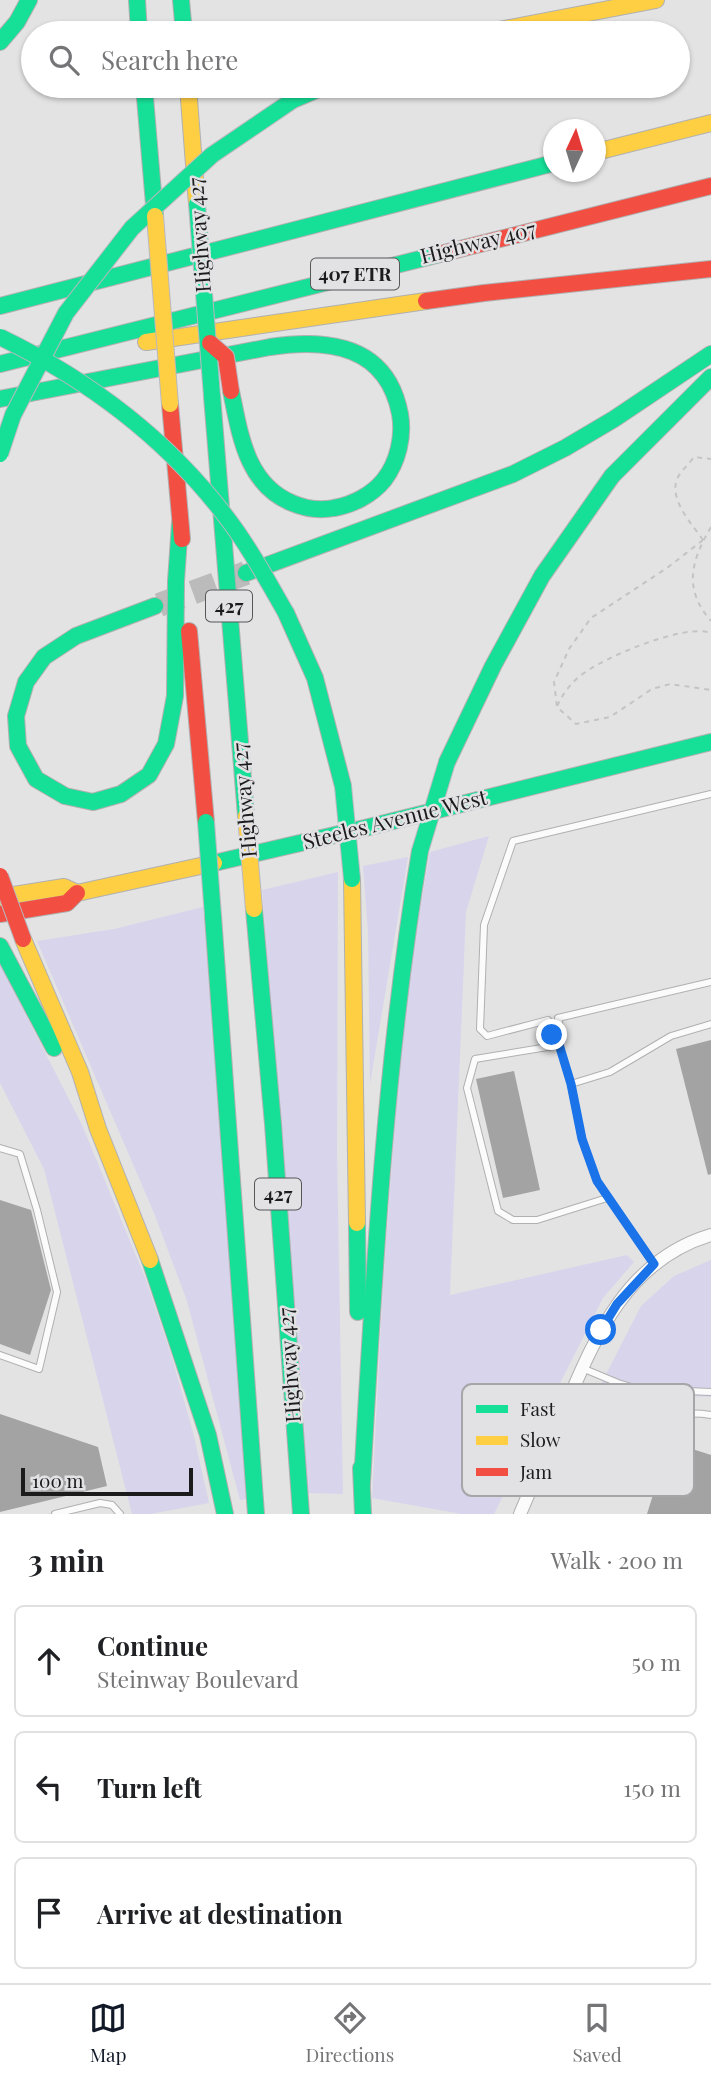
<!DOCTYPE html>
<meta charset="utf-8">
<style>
body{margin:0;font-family:"Playfair Display",serif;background:#f2f2f2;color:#202124}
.compass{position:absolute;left:543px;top:119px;width:63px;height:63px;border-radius:50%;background:#fff;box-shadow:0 2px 5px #0004;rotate:4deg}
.scale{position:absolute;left:21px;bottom:18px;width:172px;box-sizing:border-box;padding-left:7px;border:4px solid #1b1b1c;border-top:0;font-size:19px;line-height:24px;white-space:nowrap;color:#1b1b1c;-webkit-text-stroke:5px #e2e2e5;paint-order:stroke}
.stop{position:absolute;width:21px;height:21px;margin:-16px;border:5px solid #1a73e8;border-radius:50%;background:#fff}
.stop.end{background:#1a73e8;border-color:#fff;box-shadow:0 2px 7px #0008}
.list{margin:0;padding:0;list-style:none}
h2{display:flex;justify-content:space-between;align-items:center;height:91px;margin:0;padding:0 28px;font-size:30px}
h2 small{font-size:23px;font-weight:400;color:#757577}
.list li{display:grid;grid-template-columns:46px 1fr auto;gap:21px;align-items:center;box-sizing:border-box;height:112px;margin:0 14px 14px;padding:0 14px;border:2px solid #e0e0e0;border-radius:10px}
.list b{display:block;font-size:26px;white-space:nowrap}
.list p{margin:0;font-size:23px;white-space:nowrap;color:#757577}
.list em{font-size:23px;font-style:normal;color:#757577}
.icon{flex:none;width:38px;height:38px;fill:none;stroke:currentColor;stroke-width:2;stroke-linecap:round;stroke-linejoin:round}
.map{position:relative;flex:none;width:711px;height:1514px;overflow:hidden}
.search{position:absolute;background:#fff;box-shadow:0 2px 5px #0004;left:21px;right:21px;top:21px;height:77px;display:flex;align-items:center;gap:18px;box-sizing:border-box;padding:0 24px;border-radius:38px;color:#757577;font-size:26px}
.sheet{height:469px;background:#fff}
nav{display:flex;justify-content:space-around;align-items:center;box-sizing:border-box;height:98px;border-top:2px solid #e0e0e0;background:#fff;font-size:19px;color:#757577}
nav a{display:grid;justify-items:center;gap:4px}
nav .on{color:#111827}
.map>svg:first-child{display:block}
.green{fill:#d8d4eb}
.building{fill:#a3a3a4}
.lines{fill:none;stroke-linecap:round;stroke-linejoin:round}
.highway-tunnel{stroke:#bbbbbc;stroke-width:24;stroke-dasharray:24 12;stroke-linecap:butt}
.lane-casing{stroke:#b0b0b1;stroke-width:8}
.street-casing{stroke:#b0b0b1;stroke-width:14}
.fast-casing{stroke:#b0b0b1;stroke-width:18}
.slow-casing{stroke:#b0b0b1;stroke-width:18}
.jam-casing{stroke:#b0b0b1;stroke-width:18}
.path{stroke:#c4c4c5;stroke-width:2;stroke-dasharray:5 5;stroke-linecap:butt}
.lane{stroke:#fbfbfb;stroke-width:6}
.street{stroke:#fbfbfb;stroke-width:12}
.fast{stroke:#16e098;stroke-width:16}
.slow{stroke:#ffcf43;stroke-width:16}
.jam{stroke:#f24e42;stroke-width:16}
.fast-bridge-casing{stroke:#b9b8bf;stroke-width:18;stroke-linecap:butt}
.slow-bridge-casing{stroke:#b9b8bf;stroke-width:18;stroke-linecap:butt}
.jam-bridge-casing{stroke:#b9b8bf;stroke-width:18;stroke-linecap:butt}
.fast-bridge{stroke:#16e098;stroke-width:16}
.slow-bridge{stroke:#ffcf43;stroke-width:16}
.jam-bridge{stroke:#f24e42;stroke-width:16}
.route{stroke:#1a73e8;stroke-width:9}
.labels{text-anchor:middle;stroke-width:5;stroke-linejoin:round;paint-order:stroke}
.shield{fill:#e2e2e5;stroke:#575758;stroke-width:2}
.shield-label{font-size:19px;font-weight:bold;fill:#1b1b1c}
.street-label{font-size:21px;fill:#1b1b1c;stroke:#e2e2e5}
.key{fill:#e2e2e5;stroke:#a6a6a9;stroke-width:2}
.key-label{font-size:19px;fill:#1b1b1c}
</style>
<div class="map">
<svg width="711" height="1514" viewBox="0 0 711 1514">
<rect width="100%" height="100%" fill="#e3e3e4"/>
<g class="green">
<polygon points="489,836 466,912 450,1295 627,1255 634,1262 603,1298 494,1514 462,1514 372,1498 383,1284 404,1002 430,852"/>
<polygon points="408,857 370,1084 368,931 363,866"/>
<polygon points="338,872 337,1152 343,1494 308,1493 262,890"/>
<polygon points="203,907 249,1499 240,1500 187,1301 154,1213 37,941 114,929"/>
<polygon points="0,964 82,1125 146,1280 173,1361 193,1432 209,1503 150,1514 132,1514 44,1169 0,1083"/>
<polygon points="711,1260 711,1397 596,1394 641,1306 674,1276"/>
</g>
<g class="building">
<polygon points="711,1040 711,1174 708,1175 676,1049"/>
<polygon points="514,1071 540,1190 503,1198 476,1079"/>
<polygon points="0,1200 31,1210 51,1290 30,1355 0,1344"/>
<polygon points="0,1414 98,1447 107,1486 0,1512"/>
<polygon points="683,1446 711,1455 711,1514 647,1514 662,1466 676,1470"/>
</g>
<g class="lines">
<polyline class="highway-tunnel" points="159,605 246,573"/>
<defs>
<g id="lane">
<polyline points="558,1041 552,1035 548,1020 487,1036 480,1029 484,925 513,841 711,794"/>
<polyline points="560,1045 475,1059 467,1088 498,1211 513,1220 537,1220 607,1198"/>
<polyline points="571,1084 558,1041 561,1033 558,1018 711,982"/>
<polyline points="0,1148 20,1154 37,1210 57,1292 39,1369 0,1355"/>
<polyline points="654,1264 597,1181 582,1139 571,1084 610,1072 671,1036 711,1024"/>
<polyline points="582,1368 618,1383 638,1389 711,1392"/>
<path d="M565 1410C578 1415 592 1421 607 1422 642 1423 676 1409 711 1415"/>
<polyline points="55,1514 100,1503 112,1505 120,1514"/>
</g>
<path id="street" d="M520 1514C535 1479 550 1444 564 1410 596 1335 627 1260 711 1235"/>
<g id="fast">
<polyline points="137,0 139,33"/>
<polyline points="181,0 184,33"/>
<polyline points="0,42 17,22 29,0"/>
<polyline points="144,86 155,216"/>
<polyline points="293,100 326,86"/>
<polyline points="0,306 554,163"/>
<polyline points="0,364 440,254"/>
<polyline points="212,396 246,816"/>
<path d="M0 399 270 347C329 338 387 346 400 414 404 436 398 462 384 480 372 495 352 505 334 508 319 511 306 509 292 503 246 484 240 434 231 391"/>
<polyline points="246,573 513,474 565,448 614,419 711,354"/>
<polyline points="155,606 76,636 44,657 26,682 16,716 18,746 36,779 65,796 93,802 121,794 149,775 166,744 175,696 176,581 180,523"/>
<polyline points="286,613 315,678 343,786"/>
<polyline points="447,762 493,666 542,576 612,476 711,377"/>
<polyline points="214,863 365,828 711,742"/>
<polyline points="254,909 273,1124 301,1514"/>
<polyline points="213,916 256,1514"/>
<polyline points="0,946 54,1048"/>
<polyline points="357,1223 358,1312"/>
<polyline points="150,1260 208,1435 225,1514"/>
<polyline points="361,1468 363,1514"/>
<path d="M362 1483C374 1271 385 1060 420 851"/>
</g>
<g id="slow">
<polyline points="484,33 656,0"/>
<polyline points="188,86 197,204"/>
<polyline points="596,152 711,123"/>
<polyline points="146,342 426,301"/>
<polyline points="352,879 357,1223"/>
<polyline points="0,897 64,887 77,893 214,863"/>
<polyline points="23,939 80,1072 98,1129 150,1260"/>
</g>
<g id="jam">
<polyline points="440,254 711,186"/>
<polyline points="426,301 484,293 711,269"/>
<polyline points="170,404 182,539"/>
<polyline points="189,631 206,822"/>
<polyline points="0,914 67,903 77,893"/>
</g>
</defs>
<use href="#lane" class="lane-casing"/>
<use href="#street" class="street-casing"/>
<use href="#fast" class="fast-casing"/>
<use href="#slow" class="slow-casing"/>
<use href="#jam" class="jam-casing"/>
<g class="path">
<path d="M711 527C691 561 683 589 711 621"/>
<polyline points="703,540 667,568 591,618 569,649 554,682 557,707 576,724 610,717 652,689 670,684 711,690"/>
<path d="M703 540C692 524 669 500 677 479 680 472 689 464 694 457L711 459"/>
<path d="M557 706C563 694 569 685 580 676 602 658 684 623 711 633"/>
</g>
<use href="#lane" class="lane"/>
<use href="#street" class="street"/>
<use href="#fast" class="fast"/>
<use href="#slow" class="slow"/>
<use href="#jam" class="jam"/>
<defs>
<g id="fast-bridge">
<polyline points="197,204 212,396"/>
<path d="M0 337C91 381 170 441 230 522 252 551 268 582 286 613"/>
<polyline points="0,454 13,415 66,313 132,228 212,155 293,100"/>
<polyline points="343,786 352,879"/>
<polyline points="206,822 213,916"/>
<polyline points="420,851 447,762"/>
</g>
<g id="slow-bridge">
<polyline points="155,216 170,404"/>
<polyline points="246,816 254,909"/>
</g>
<g id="jam-bridge">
<polyline points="210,343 226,357 231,391"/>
<polyline points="0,876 23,939"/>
</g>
</defs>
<use href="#fast-bridge" class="fast-bridge-casing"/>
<use href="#slow-bridge" class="slow-bridge-casing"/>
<use href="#jam-bridge" class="jam-bridge-casing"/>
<use href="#fast-bridge" class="fast-bridge"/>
<use href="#slow-bridge" class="slow-bridge"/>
<use href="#jam-bridge" class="jam-bridge"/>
</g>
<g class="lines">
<polyline class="route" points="552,1035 558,1041 571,1084 582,1139 597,1181 654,1264 617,1304 601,1330"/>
</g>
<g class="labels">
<g class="shield">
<rect x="311" y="258.5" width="88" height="31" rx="5"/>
<rect x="206" y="590.5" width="46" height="31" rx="5"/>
<rect x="255" y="1178.5" width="46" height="31" rx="5"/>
</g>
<g class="shield-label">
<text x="355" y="281">407 ETR</text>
<text x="229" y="613">427</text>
<text x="278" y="1201">427</text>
</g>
<g class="street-label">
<text transform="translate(200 235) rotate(-94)" y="7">Highway 427</text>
<text transform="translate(478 243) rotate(-14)" y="7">Highway 407</text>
<text transform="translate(245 800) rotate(-95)" y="7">Highway 427</text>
<text transform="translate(395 820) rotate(-14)" y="7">Steeles Avenue West</text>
<text transform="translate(290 1365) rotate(-94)" y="7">Highway 427</text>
</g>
</g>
<rect x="462" y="1384" width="232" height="112" rx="10" class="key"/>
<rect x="476" y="1405" width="32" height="8" fill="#16e098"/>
<rect x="476" y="1436" width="32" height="9" fill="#ffcf43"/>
<rect x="476" y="1468" width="32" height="8" fill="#f24e42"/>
<g class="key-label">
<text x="520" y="1416">Fast</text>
<text x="520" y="1447">Slow</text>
<text x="520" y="1479">Jam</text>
</g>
</svg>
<svg class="compass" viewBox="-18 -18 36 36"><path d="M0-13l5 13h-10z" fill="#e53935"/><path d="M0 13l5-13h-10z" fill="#757577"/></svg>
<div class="scale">100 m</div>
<div class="stop" style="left:601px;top:1330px"></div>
<div class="stop end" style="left:552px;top:1035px"></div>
<div class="search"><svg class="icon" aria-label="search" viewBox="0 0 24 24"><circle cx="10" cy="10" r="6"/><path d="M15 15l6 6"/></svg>Search here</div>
</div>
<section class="sheet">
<h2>3 min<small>Walk · 200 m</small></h2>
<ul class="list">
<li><svg class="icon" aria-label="ahead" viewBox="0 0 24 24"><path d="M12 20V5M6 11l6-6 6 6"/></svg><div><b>Continue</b><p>Steinway Boulevard</p></div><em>50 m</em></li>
<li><svg class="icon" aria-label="left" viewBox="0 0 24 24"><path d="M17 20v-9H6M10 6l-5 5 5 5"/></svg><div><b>Turn left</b></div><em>150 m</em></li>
<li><svg class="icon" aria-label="arrive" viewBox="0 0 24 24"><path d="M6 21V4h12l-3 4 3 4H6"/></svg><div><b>Arrive at destination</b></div></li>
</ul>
</section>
<nav>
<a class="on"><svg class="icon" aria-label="map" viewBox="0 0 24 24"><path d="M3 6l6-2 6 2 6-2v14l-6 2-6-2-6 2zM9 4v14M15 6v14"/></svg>Map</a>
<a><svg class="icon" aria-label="directions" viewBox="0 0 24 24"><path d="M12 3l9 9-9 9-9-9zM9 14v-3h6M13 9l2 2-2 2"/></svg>Directions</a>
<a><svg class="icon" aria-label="saved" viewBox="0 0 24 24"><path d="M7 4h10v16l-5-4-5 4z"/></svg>Saved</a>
</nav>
